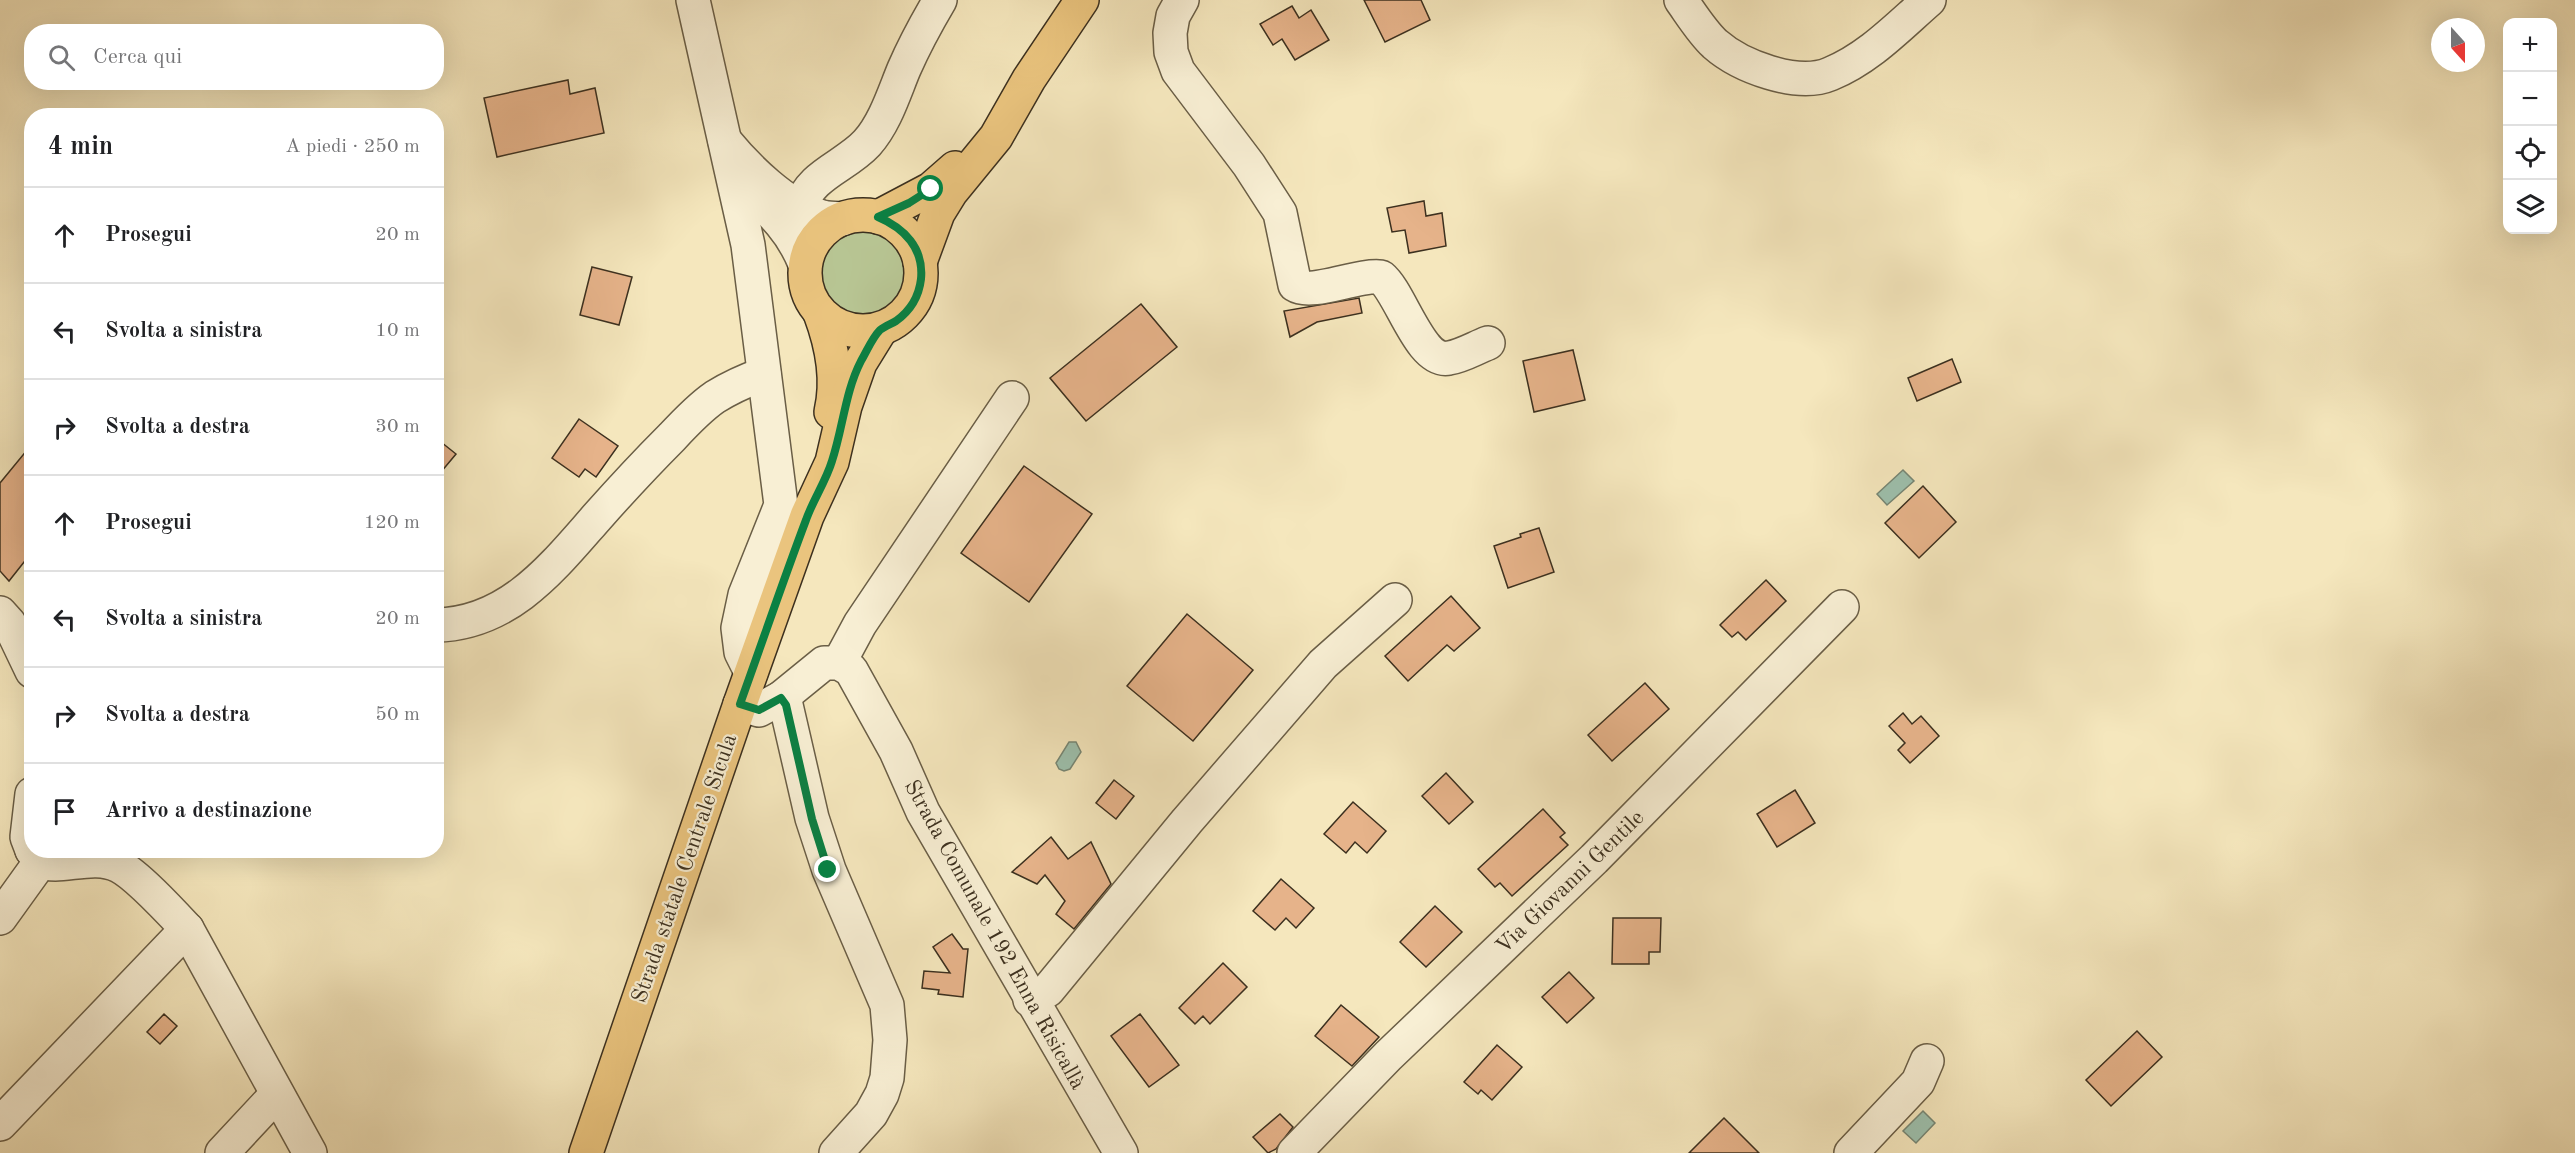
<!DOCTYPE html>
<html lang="it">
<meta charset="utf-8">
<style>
body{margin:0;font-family:"Old Standard TT",serif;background:#f6f6f6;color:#202124}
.controls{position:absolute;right:18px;top:18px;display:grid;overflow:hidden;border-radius:12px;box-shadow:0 6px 24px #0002}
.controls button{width:54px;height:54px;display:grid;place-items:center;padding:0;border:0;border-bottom:2px solid #e0e0e0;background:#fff;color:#202124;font:30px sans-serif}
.compass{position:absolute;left:2431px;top:18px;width:54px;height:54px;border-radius:50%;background:#fff;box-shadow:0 6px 24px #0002;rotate:159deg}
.stop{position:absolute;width:18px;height:18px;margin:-14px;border:4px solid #0b8043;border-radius:50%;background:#fff}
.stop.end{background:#0b8043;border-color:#fff;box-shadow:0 2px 6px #0008}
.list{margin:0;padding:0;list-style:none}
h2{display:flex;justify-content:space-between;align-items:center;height:78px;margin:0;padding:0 24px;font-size:26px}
h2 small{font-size:20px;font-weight:400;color:#757577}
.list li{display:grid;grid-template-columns:39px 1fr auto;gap:18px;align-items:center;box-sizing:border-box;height:96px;padding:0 24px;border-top:2px solid #e0e0e0}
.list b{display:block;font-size:22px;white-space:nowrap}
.list em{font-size:20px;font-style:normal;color:#757577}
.icon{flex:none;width:33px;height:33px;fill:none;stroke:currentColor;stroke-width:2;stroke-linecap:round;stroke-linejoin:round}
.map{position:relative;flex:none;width:2575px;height:1153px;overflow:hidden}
.search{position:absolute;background:#fff;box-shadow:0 6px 24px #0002;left:24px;top:24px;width:420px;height:66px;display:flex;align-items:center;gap:15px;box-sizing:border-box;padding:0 21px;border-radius:24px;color:#757577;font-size:22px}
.panel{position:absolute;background:#fff;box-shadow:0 6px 24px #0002;left:24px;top:108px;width:420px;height:750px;border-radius:24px}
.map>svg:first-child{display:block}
.green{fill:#b8c694;stroke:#7a7b5a;stroke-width:1.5}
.water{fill:#9dc0ad;stroke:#768674;stroke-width:1.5}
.building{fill:#e6b38a;stroke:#3c301f;stroke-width:1.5}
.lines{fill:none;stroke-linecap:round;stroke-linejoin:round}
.minor-casing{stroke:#6a5e46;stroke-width:36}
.major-casing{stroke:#3c301f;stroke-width:36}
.minor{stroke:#f8efd4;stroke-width:33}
.major{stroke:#eac47e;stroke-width:33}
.route{stroke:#0b8043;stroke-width:8}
.labels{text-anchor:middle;stroke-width:4.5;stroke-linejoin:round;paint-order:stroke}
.street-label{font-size:22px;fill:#3c301f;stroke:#f8efd4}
</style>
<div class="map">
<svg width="2575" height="1153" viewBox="0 0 2575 1153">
<rect width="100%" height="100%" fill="#f5e7bd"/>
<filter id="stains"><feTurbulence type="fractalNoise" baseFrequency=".00333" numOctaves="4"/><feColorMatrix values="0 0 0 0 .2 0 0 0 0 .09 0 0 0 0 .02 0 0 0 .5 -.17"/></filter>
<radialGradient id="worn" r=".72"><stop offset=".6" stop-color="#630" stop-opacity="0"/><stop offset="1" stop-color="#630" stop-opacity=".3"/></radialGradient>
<circle class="green" cx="863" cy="274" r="49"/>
<g class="water">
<polygon points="1903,470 1914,481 1887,505 1877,494"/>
<polygon points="1069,742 1076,742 1081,752 1070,769 1064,771 1059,769 1056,763"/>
<polygon points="1923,1111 1935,1123 1916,1143 1903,1131"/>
</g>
<g class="building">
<polygon points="1364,0 1421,0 1430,20 1385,42"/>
<polygon points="1292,6 1299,18 1311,10 1329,40 1295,60 1282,39 1273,45 1260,24"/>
<polygon points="568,80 570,94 595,88 604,133 497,157 484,98"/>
<polygon points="1424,201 1426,216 1442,213 1446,246 1409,253 1405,230 1392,232 1387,208"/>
<polygon points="592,267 632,277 619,325 580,315"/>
<polygon points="1359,298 1362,313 1317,322 1290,337 1284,311"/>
<polygon points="1141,304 1177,347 1086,421 1050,378"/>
<polygon points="1573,350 1585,400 1534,412 1523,361"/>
<polygon points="1952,359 1961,382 1917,401 1908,378"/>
<polygon points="579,419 618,446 596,477 585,469 579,477 552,458"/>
<polygon points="436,438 456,454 436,478"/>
<polygon points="32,444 32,552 9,581 0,571 0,483"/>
<polygon points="1024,466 1092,514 1029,602 961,553"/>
<polygon points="1923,486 1956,522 1919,558 1885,523"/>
<polygon points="1539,528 1554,572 1508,588 1494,546 1521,537 1520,534"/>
<polygon points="1766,580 1786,601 1746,640 1738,632 1732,637 1720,625"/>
<polygon points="1451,596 1480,628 1454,651 1447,645 1408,681 1385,656"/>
<polygon points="1187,614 1253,670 1193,741 1127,686"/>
<polygon points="1645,683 1669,709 1612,761 1588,735"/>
<polygon points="1903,713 1912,724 1921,716 1939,736 1910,763 1898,750 1905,743 1889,726"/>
<polygon points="1446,773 1473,802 1449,824 1422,796"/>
<polygon points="1114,780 1134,796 1116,819 1096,803"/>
<polygon points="1795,790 1815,823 1777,847 1757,814"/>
<polygon points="1353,802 1386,831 1367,853 1355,842 1346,853 1324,834"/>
<polygon points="1543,809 1565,833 1560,837 1568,845 1512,896 1500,883 1495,887 1478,869"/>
<polygon points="1051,837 1068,859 1091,842 1111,884 1074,929 1056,914 1065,901 1045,875 1037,884 1012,872"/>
<polygon points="1281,879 1314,908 1296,928 1286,918 1275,930 1253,911"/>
<polygon points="1435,906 1462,932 1426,967 1400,942"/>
<polygon points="1613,918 1661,918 1660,952 1649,952 1649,964 1612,964"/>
<polygon points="952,934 963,949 968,949 963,997 938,994 939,990 922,988 924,971 950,973 933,947"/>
<polygon points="1223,963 1247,987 1210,1024 1203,1016 1195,1024 1179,1008"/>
<polygon points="1569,972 1594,998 1567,1023 1542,997"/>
<polygon points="1341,1005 1379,1037 1352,1066 1315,1036"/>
<polygon points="164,1014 177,1026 160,1044 147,1032"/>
<polygon points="1140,1014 1179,1065 1149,1087 1111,1036"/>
<polygon points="2137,1031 2162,1057 2111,1106 2086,1080"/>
<polygon points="1497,1045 1522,1067 1492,1100 1481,1090 1478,1094 1464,1082"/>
<polygon points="1280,1114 1293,1127 1276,1149 1268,1153 1253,1137"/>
<polygon points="1724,1118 1759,1153 1689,1153"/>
</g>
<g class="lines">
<defs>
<g id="minor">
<polyline points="693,0 748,245 781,505 745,595 738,628 741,652 751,672"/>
<path d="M1182 0 1173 16 1170 33 1171 52 1178 71 1249 165 1280 213 1295 285C1312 296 1358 274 1381 277 1401 293 1420 364 1449 358 1462 356 1475 348 1488 343"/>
<path d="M1681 0C1691 14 1702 32 1715 44 1740 66 1797 88 1830 74 1869 58 1898 27 1929 0"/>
<path d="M725 141C748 169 785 205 819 216 826 219 835 218 842 219"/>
<path d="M746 190C772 211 793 233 805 264"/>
<path d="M800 208C810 174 845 167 867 143 885 123 894 93 904 69 914 46 927 22 940 0"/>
<polyline points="0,613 9,623 32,671"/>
<path d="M436 625C509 624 553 567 597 517 621 490 646 463 672 437 685 423 699 408 715 397 731 387 747 380 764 374"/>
<polyline points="839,663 860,624 1012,398"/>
<polyline points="781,698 786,705 812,818 829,870 887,1005 890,1040 887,1078 882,1094 871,1114 836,1153"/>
<polyline points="740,704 759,710 781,698 824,663 839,663 851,670 896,751 923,812 1121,1153"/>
<polyline points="32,794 27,837 32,850"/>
<path d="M32 850C35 854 38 859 42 861 58 871 93 852 119 866 137 875 172 913 187 929L310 1153"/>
<polyline points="0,918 41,861"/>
<polyline points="1030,1000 1048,990 1187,821 1323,664 1395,600"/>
<polyline points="0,1124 187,929"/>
<polyline points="222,1153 277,1094"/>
<polyline points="1294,1153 1388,1056 1594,859 1842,607"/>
<polyline points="1851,1153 1918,1082 1927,1061"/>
</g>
<g id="major">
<circle cx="863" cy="273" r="58"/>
<polyline points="878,217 931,189 955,168"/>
<polyline points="920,262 938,213 951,192 996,137 1029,79 1082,0"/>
<path d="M820 313C832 345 839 378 831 412"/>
<polyline points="586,1153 740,704 807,516 832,462 845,406 860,363 881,329"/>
</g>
</defs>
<use href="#minor" class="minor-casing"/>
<use href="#major" class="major-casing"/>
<use href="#minor" class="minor"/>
<use href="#major" class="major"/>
</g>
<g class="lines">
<path class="route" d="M828 870 812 819 786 705 781 698 759 710 740 704C762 643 783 581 806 520 813 500 826 481 832 461 843 428 845 392 861 361 867 351 872 338 880 330 885 326 891 324 896 321 910 311 919 296 921 279 924 248 904 228 878 217L909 203 931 189"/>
</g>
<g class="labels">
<g class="street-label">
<text transform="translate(683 868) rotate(-71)" y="8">Strada statale Centrale Sicula</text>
<text transform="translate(1569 881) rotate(-44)" y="8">Via Giovanni Gentile</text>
<text transform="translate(996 934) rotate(61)" y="8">Strada Comunale 192 Enna Risicallà</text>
</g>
</g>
<rect width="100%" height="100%" filter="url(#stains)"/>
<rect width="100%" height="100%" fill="url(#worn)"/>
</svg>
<div class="controls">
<button>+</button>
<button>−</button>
<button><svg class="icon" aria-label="locate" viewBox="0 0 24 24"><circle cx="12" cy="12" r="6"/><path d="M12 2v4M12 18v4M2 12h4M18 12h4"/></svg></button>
<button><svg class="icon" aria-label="layers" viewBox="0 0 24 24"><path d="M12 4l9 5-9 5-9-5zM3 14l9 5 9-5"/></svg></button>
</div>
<svg class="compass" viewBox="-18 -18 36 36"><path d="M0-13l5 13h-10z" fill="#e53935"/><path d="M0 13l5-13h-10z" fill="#757577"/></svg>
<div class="stop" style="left:931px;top:189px"></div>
<div class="stop end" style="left:828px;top:870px"></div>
<div class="search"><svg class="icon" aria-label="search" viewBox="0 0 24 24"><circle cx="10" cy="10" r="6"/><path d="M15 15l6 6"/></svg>Cerca qui</div>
<section class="panel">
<h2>4 min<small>A piedi · 250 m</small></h2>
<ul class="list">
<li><svg class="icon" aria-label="ahead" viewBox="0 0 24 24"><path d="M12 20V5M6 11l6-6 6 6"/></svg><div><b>Prosegui</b></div><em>20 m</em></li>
<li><svg class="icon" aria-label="left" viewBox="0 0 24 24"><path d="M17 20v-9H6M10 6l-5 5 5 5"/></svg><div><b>Svolta a sinistra</b></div><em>10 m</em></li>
<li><svg class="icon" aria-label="right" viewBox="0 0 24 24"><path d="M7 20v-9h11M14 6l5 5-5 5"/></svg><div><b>Svolta a destra</b></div><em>30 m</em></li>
<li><svg class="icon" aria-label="ahead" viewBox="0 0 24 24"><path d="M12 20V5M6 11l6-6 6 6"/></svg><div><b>Prosegui</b></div><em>120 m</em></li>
<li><svg class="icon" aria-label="left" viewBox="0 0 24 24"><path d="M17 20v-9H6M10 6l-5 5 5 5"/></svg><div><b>Svolta a sinistra</b></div><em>20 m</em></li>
<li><svg class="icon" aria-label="right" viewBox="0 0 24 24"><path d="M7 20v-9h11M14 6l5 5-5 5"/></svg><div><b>Svolta a destra</b></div><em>50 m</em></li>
<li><svg class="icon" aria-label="arrive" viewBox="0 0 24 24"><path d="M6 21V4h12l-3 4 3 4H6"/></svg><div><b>Arrivo a destinazione</b></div></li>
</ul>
</section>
</div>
